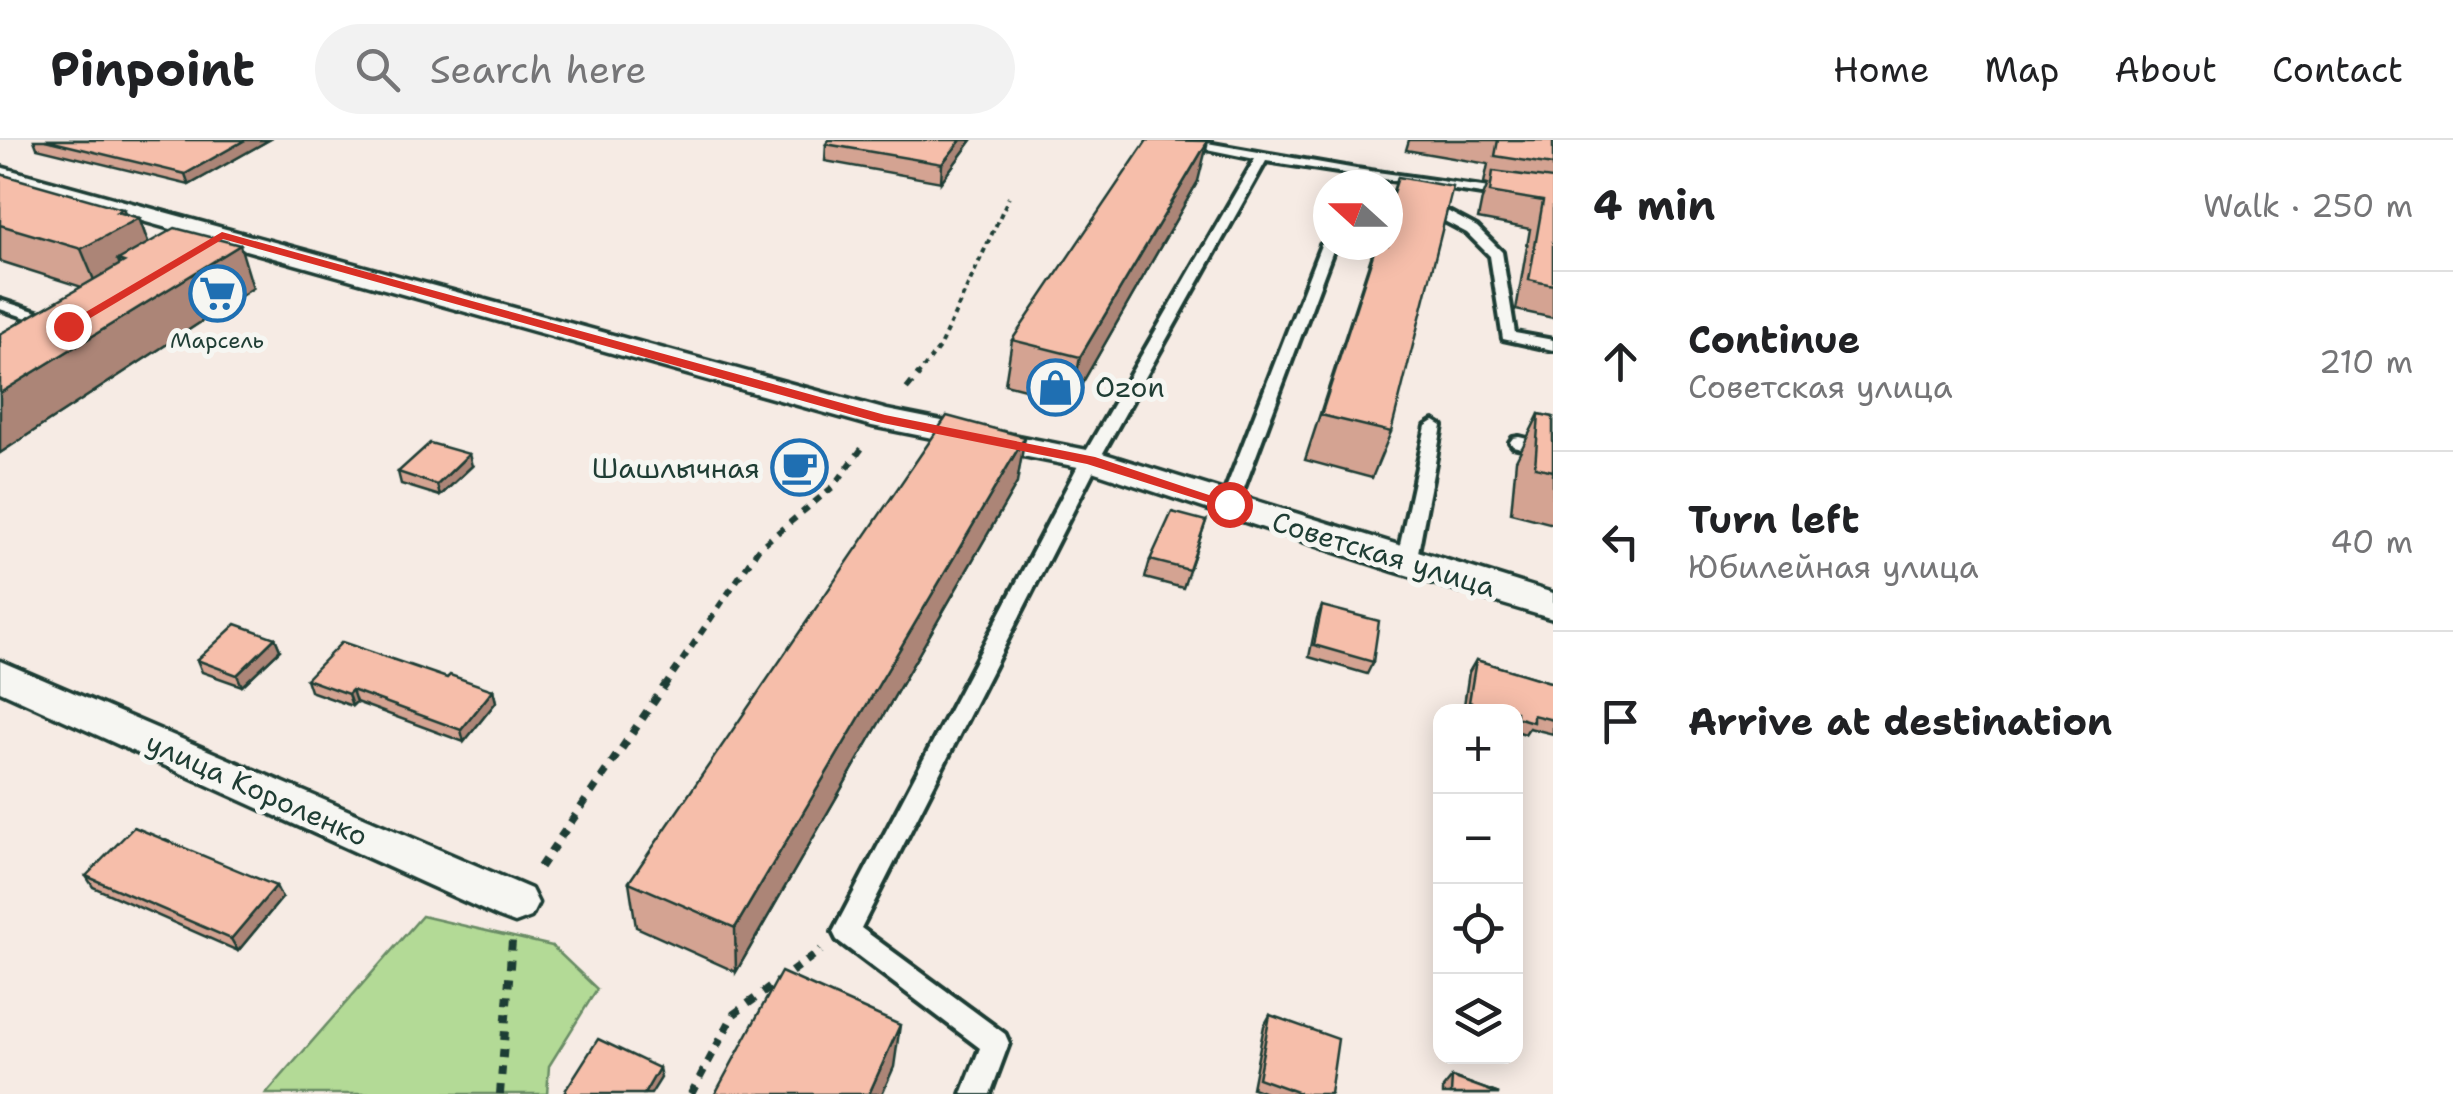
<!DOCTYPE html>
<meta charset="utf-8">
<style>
body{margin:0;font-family:"Shantell Sans",sans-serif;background:#f2f2f2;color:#202124}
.controls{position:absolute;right:30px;bottom:30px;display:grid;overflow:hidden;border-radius:20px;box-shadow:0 5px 25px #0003}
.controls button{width:90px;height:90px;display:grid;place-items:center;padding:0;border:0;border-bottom:2px solid #e0e0e0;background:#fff;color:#202124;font:50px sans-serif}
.compass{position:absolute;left:1313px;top:30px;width:90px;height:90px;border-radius:50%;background:#fff;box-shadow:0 5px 25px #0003;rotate:291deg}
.stop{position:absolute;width:30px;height:30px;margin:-22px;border:8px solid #d93025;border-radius:50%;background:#fff}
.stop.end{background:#d93025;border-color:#fff;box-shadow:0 2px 10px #0008}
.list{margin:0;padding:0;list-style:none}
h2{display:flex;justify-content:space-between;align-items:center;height:130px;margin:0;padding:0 40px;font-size:42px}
h2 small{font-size:32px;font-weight:400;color:#757577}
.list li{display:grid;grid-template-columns:65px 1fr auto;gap:30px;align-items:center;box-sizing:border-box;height:180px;padding:0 40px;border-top:2px solid #e0e0e0}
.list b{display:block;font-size:38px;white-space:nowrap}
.list p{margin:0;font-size:32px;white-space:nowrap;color:#757577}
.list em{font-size:32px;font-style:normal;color:#757577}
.icon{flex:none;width:55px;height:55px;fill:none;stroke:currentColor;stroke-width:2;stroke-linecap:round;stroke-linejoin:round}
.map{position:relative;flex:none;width:1553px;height:954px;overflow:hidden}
header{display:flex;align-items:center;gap:60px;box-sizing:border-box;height:140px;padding:0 50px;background:#fff;border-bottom:2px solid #e0e0e0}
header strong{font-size:48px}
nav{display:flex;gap:55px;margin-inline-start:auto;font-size:35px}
.search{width:700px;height:90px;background:#f2f2f2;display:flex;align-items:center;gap:25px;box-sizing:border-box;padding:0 35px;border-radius:55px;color:#757577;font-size:38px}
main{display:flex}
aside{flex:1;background:#fff}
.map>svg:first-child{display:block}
.green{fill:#b3da96;stroke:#698c65;stroke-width:2.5}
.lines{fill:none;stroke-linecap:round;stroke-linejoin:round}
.service-casing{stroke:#1f3d34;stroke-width:8}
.minor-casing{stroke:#1f3d34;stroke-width:7}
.path-far2{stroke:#1f3d34;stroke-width:4;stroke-dasharray:5 5;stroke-linecap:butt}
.path-far1{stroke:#1f3d34;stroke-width:6;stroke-dasharray:8 8;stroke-linecap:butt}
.path{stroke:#1f3d34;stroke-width:8;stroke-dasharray:9 9;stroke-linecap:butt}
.service{fill:#f6f6f2;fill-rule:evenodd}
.minor{fill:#f6f6f2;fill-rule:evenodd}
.wall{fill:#d4a392;stroke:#1f3d34;stroke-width:2.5}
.shaded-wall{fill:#ac8577;stroke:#1f3d34;stroke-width:2.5}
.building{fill:#f6beaa;stroke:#1f3d34;stroke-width:2.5}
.route{fill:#d93025}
.labels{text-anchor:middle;stroke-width:10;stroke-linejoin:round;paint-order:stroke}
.far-poi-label{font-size:22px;fill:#1f3d34;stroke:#f6f6f2}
.poi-label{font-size:28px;fill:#1f3d34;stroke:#f6f6f2;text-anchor:start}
.street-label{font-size:28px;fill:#1f3d34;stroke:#f6f6f2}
</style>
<header>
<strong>Pinpoint</strong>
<div class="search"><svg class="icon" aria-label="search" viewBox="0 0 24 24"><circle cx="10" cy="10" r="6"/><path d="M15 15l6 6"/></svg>Search here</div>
<nav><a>Home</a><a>Map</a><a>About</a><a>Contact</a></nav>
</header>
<main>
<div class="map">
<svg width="1553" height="954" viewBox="0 0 1553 954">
<rect width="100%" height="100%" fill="#f6ebe4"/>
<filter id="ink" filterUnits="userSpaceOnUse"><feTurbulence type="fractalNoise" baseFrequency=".01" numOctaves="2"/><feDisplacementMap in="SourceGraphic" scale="20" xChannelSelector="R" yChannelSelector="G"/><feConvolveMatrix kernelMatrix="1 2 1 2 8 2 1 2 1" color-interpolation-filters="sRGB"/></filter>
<g filter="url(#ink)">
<polygon class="green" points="422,776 552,806 597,849 549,926 547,954 266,954"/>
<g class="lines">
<defs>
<g id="service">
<polygon points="1163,0 1190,0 1356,29 1553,57 1553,65 1266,21 1099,320 861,788 1005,894 1009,903 990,954 962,954 980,908 837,800 833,792 1081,320 1255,19"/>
<polygon points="1418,61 1428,61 1477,87 1502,112 1515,193 1553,200 1553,210 1503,199 1490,116 1467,93 1418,67"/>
<polygon points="1328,101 1328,105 1335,105 1238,364 1235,368 1223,368 1220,364 1321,105"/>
<polygon points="0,160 62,180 65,183 57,188 0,169"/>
<polygon points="1434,281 1442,286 1416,423 1406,429 1396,423 1426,286"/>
<polygon points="1519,297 1553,305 1553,315 1513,306 1510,302 1513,298"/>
</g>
<g id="minor">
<polygon points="0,27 887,270 1102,313 1553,453 1553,479 1393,431 1083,328 872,286 0,41"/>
<polygon points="0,521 531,749 538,763 531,777 515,783 499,777 0,551"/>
</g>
</defs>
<use href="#service" class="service-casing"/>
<use href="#minor" class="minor-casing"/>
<polyline class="path-far2" points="917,236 939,208 1009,57"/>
<g class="path-far1">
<polyline points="907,249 919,234"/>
<polyline points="664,547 759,408 834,346 863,307"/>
</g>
<g class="path">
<polyline points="540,727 666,544"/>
<polyline points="500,954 512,801"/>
<polyline points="691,954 734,874 821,810"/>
</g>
<use href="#service" class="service"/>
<use href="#minor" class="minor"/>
</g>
<g class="wall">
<polygon points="34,0 269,0 189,45 37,8"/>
<polygon points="972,0 941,42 825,21 826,4"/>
<polygon points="1409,0 1553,0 1553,178 1516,170 1530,89 1478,79 1482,59 1488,44 1484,43 1488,24 1406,10"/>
<polygon points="0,34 139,78 148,103 253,148 0,313 0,194 82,147 0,121"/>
<polygon points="1398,37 1391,292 1372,338 1305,320 1375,105 1388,105 1388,65"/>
<polygon points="1198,41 1072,261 1005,244 1012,200"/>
<polygon points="1539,274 1553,277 1553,384 1511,373 1516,320"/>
<polygon points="472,326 440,356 401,344 398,332"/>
<polygon points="1017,343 736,832 636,787 629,742"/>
<polygon points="1206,381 1183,448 1145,438 1150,420"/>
<polygon points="1322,466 1373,522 1367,534 1309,517 1317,478"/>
<polygon points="275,498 280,510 242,546 202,532 197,520"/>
<polygon points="1476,520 1553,543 1553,594 1529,588 1525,594 1516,591 1516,572 1463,572 1469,532"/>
<polygon points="447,538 493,550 496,562 464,602 356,562 352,566 310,551 306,539"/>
<polygon points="86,736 282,758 238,811 93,747"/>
<polygon points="1270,875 1330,954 1268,954 1252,948 1264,886"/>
<polygon points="1452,937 1499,954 1443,954 1443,948"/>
</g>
<g class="shaded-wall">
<polygon points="245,0 269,0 189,45 185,34"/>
<polygon points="961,0 972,0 941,42 942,24"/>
<polygon points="1208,1 1198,41 1072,261 1080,217"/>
<polygon points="123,69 129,83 139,78 154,119 124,122 118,120 124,137 99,152 81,109 117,72"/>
<polygon points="240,105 253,148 0,313 0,253"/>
<polygon points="1025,297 1017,343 736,832 735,788"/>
<polygon points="469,314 472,326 440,356 437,345"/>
<polygon points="275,498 280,510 242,546 237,535"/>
<polygon points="352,550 356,562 352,566 348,554"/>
<polygon points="493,550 496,562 464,602 461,590"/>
<polygon points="276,746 282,758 238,811 231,799"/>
<polygon points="900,885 894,927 882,954 869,954"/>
<polygon points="659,928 661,938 651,954 644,954"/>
</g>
<g class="building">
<polygon points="45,0 245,0 185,34"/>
<polygon points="829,0 961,0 942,24 826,4"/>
<polygon points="1147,0 1208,1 1080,217 1012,200"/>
<polygon points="1498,0 1553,0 1553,25 1495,16"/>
<polygon points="1493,31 1553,39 1553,145 1529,140 1543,61 1490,52"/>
<polygon points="0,34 123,69 117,72 139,78 81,109 0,85"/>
<polygon points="1398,37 1453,47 1391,292 1321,275 1376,105 1388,105 1388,68"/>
<polygon points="175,88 240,105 0,253 0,194 124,122 118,120"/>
<polygon points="1539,274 1553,277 1553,331 1535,327"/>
<polygon points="947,276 1025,297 735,788 629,742"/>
<polygon points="430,303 469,314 437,345 398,332"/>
<polygon points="1172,372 1206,381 1189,430 1150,420"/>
<polygon points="1322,466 1379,481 1373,522 1314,505"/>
<polygon points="236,484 275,498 237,535 197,520"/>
<polygon points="342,502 447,538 450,535 493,550 461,590 352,550 348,554 306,539"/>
<polygon points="1476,520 1553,543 1553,580 1533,575 1533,582 1516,577 1516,572 1499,572 1469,562"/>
<polygon points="134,687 276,746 231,799 86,736"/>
<polygon points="781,832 900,885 869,954 715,954"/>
<polygon points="1270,875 1338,899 1330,954 1302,954 1258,938"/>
<polygon points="598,899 659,928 644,954 563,954"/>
<polygon points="1452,937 1499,954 1451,954"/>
</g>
</g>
<polygon class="route" points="222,92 885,275 1095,317 1236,364 1229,369 1087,324 878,282 223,99 72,189 62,186"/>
<defs>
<symbol id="supermarket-ring" viewBox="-11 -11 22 22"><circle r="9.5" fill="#f6f6f2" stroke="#1f6fb2" stroke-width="1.5"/><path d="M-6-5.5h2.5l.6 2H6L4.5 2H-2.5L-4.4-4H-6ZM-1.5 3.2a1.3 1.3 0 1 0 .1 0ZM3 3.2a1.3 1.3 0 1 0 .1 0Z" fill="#1f6fb2"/></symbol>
<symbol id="shop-ring" viewBox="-11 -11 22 22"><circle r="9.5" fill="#f6f6f2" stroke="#1f6fb2" stroke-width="1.5"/><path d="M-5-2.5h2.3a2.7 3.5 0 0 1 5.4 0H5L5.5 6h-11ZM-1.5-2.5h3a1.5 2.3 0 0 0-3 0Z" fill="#1f6fb2"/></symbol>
<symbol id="cafe-ring" viewBox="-11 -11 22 22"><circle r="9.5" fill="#f6f6f2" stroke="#1f6fb2" stroke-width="1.5"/><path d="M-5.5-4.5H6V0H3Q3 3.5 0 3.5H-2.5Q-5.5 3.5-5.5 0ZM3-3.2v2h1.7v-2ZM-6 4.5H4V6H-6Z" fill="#1f6fb2"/></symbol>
</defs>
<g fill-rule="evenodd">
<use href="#supermarket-ring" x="186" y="122" width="63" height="63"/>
<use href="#shop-ring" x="1024" y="216" width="63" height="63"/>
<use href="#cafe-ring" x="768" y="296" width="63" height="63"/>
</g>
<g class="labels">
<g class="far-poi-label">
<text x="217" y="208">Марсель</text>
</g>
<g class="poi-label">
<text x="1095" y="257">Ozon</text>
<text x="760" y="338" text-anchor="end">Шашлычная</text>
</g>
<g class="street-label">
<text transform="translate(1384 414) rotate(17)" y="10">Советская улица</text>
<text transform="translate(257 649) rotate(24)" y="10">улица Короленко</text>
</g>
</g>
</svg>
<div class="controls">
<button>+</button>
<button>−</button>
<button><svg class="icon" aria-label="locate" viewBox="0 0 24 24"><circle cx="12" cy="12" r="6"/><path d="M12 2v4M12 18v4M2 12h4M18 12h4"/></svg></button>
<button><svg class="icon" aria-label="layers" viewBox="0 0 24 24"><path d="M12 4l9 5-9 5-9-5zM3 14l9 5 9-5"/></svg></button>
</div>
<svg class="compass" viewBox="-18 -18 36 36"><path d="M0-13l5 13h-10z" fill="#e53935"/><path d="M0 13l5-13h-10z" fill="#757577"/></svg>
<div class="stop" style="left:1229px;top:364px"></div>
<div class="stop end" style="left:68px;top:186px"></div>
</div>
<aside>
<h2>4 min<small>Walk · 250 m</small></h2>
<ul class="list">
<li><svg class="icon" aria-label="ahead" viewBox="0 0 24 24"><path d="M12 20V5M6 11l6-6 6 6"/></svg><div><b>Continue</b><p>Советская улица</p></div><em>210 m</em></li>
<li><svg class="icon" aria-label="left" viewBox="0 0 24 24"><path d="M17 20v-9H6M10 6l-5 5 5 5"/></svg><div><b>Turn left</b><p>Юбилейная улица</p></div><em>40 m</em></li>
<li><svg class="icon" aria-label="arrive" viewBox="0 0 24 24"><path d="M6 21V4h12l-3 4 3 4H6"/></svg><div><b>Arrive at destination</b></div></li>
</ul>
</aside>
</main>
